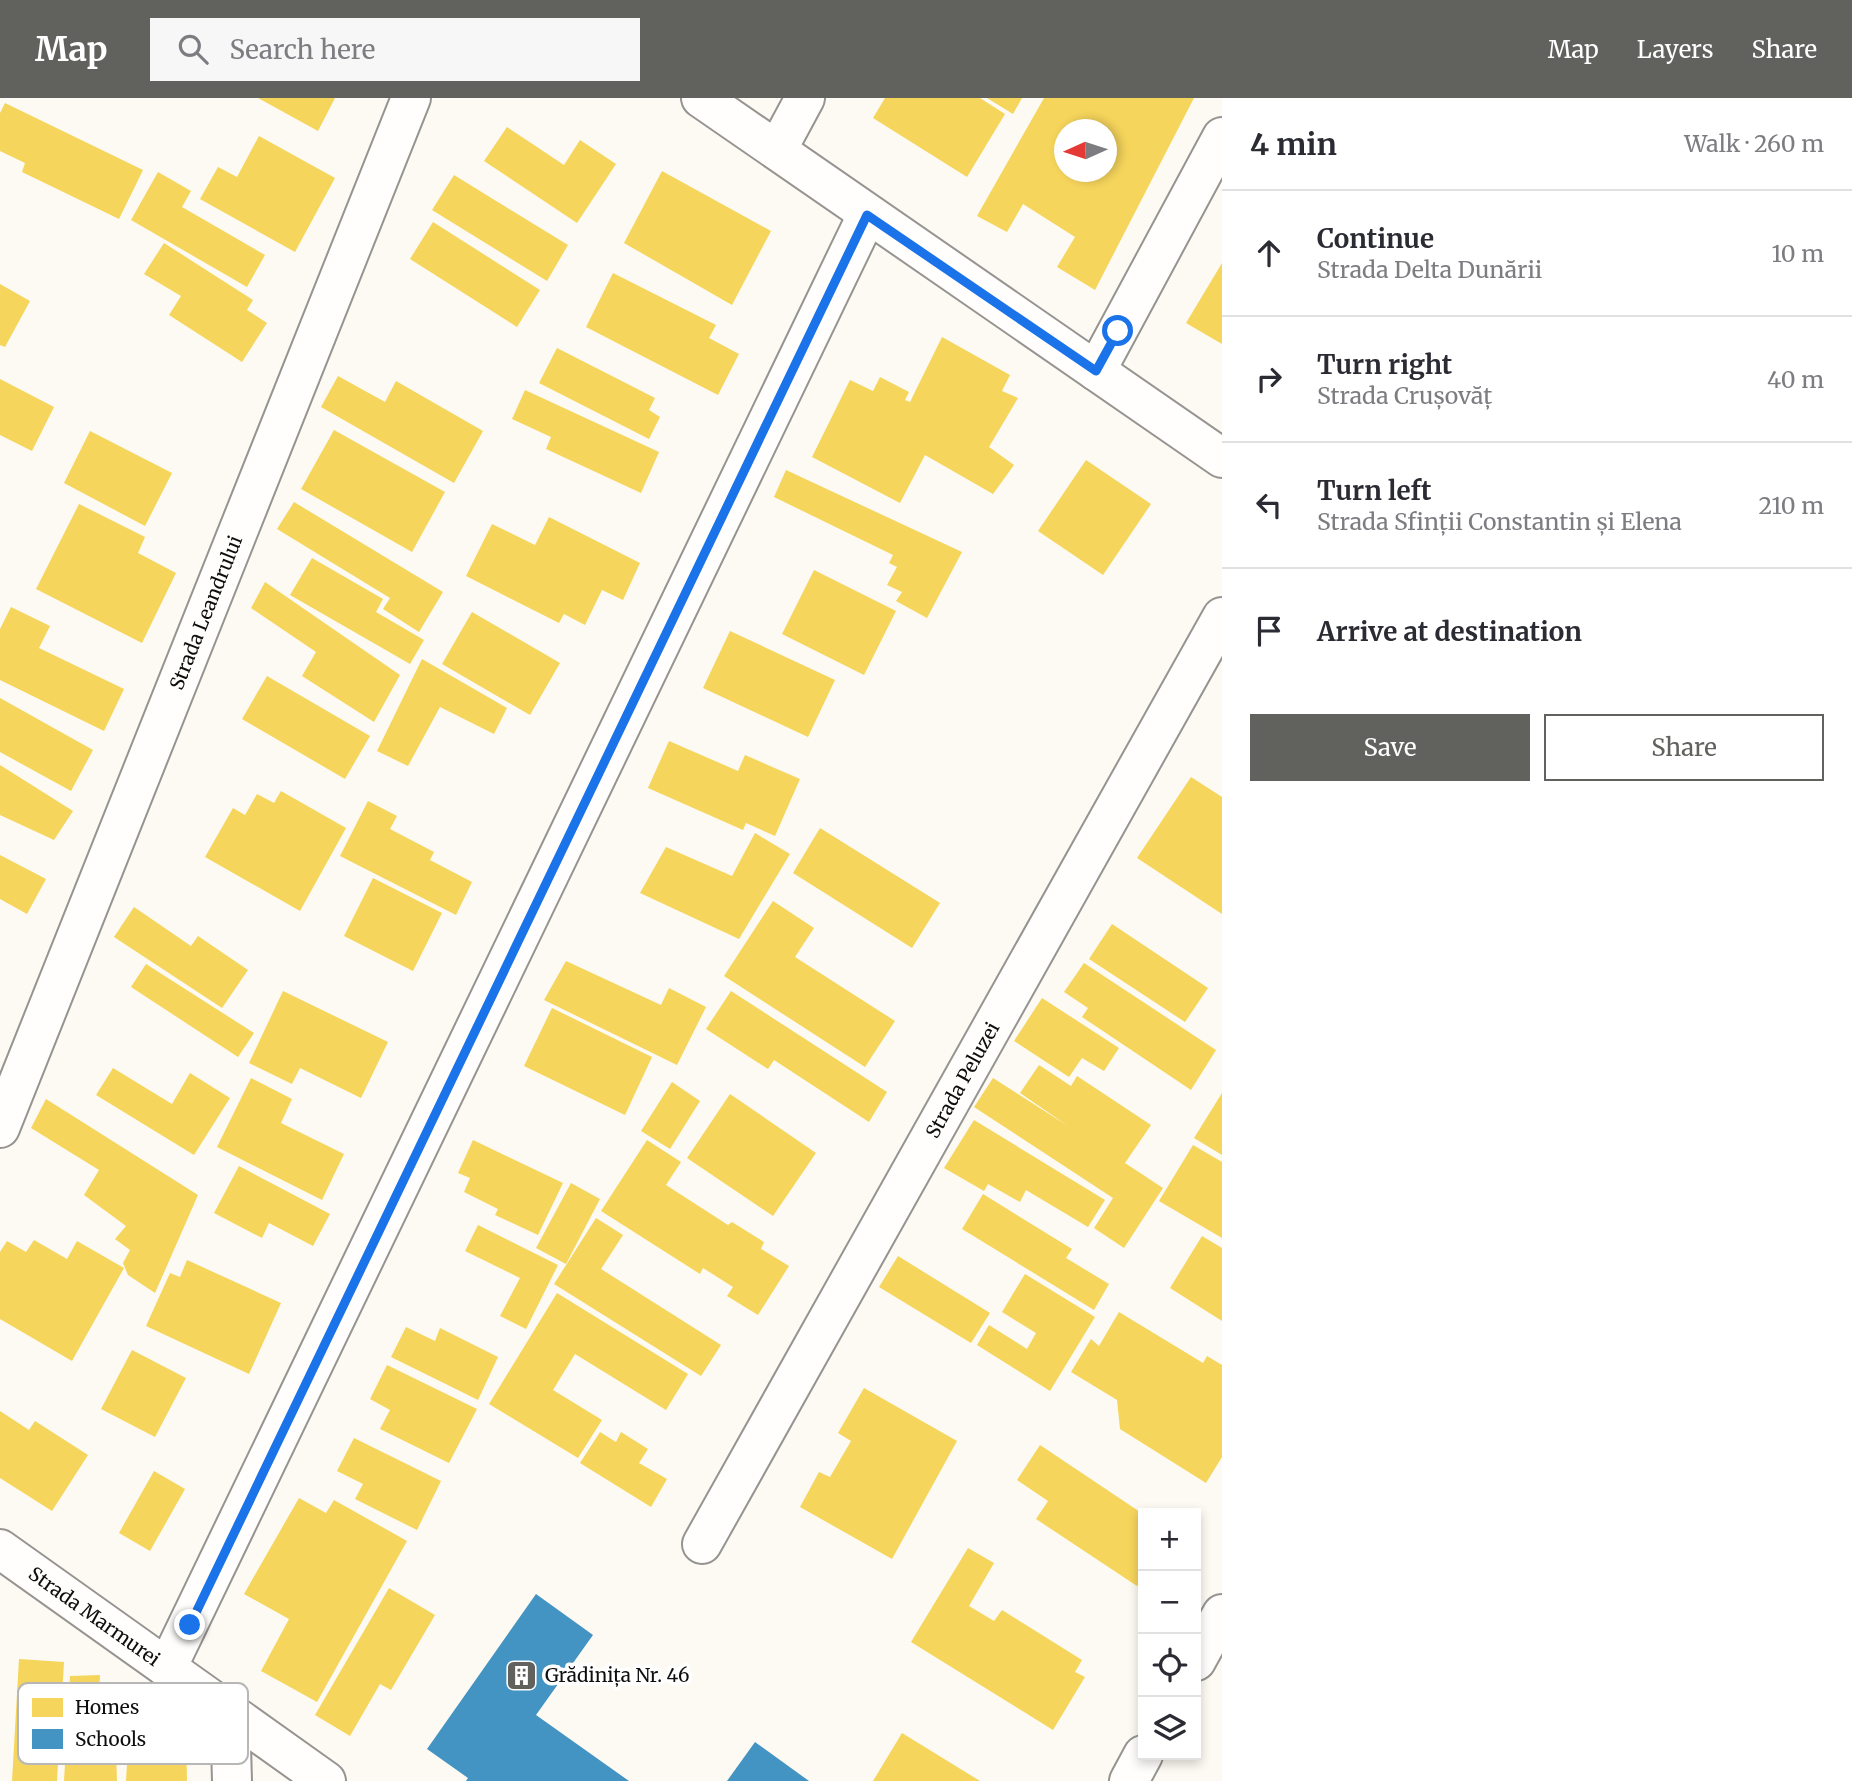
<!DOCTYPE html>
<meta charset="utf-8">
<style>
body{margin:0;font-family:Merriweather,serif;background:#f7f7f7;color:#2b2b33}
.controls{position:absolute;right:21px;bottom:21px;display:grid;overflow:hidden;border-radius:0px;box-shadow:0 4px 10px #0003}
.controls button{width:63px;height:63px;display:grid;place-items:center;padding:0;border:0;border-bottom:2px solid #e1e1e2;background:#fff;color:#2b2b33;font:35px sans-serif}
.compass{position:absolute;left:1054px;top:21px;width:63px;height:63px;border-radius:50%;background:#fff;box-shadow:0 4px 10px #0003;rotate:267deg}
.stop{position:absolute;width:21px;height:21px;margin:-16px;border:5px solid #1a73e8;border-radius:50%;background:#fff}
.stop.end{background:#1a73e8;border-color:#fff;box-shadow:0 2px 7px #0008}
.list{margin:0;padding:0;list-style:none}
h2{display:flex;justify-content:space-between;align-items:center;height:91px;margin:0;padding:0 28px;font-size:30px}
h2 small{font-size:23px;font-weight:400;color:#7c7c81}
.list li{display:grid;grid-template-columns:46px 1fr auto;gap:21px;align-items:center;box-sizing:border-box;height:126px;padding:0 28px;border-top:2px solid #e1e1e2}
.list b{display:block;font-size:26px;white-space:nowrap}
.list p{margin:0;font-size:23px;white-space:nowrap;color:#7c7c81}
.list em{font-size:23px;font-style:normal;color:#7c7c81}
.actions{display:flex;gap:14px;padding:21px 28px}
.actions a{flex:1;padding:16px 0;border:2px solid #61615e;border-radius:0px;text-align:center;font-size:24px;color:#61615e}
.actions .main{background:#61615e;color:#fff}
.icon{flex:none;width:38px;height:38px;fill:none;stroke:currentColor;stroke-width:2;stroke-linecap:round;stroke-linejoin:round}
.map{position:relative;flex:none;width:1222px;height:1683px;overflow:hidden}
header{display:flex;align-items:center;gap:42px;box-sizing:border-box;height:98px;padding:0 35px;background:#61615e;color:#fff}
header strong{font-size:33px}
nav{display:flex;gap:38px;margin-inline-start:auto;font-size:24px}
.search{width:490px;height:63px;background:#f7f7f7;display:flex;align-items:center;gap:18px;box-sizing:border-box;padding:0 24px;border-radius:0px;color:#7c7c81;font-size:26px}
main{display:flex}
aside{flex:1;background:#fff}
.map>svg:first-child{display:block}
.homes{fill:#f6d55c;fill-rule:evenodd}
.schools{fill:#4393c3}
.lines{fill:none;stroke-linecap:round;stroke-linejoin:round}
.minor-casing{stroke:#959491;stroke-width:42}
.minor{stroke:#fffefd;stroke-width:38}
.route{stroke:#1a73e8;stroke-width:9}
.labels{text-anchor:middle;stroke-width:7;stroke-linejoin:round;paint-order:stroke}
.street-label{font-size:19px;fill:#0e0e0e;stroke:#fff}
.poi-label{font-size:19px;fill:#0e0e0e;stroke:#fff;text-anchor:start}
.key{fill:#fff;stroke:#b7b7b7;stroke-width:2}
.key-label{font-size:19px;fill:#0e0e0e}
</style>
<header>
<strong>Map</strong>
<div class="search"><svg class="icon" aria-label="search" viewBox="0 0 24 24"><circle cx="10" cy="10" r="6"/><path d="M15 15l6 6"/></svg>Search here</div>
<nav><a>Map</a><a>Layers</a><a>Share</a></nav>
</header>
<main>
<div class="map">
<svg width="1222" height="1683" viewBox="0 0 1222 1683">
<rect width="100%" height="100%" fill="#fcfaf2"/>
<g class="homes">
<polygon points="258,0 335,0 318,33"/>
<polygon points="885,0 980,0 1005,16 967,79 873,20"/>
<polygon points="987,0 1022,0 1013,16"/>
<path d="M1044 0H1194L1095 192 1057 169 1075 139 1023 106 1007 134 977 118ZM1064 32H1106V74H1064Z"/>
<polygon points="5,5 143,72 119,121 22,74 25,65 0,53 0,15"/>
<polygon points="507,29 564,67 580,42 616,66 577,125 484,63"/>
<polygon points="259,38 335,80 295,154 200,101 218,69 237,79"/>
<polygon points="662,73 771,133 732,207 624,145"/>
<polygon points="158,74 191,93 182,109 265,157 247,189 131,122"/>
<polygon points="454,77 568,147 547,183 432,112"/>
<polygon points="433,124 540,192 517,229 410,161"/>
<polygon points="164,145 253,202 247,212 267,225 242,264 169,217 181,198 144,176"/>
<polygon points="1222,165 1222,246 1186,225"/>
<polygon points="613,175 716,227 709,240 739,256 718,297 586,229"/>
<polygon points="0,186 30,203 5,249 0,247"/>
<polygon points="942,239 1010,277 1002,293 1018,300 989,349 1014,367 993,396 925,357 900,405 812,359 850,282 873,293 880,279 909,294 905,302 910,304"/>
<polygon points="557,250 655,300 649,312 660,319 649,341 539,285"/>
<polygon points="338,278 385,304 396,283 483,333 454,385 321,309"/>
<polygon points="0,281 54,309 32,353 0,337"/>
<polygon points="525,292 659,354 641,395 546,351 551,339 512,321"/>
<polygon points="334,332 445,394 412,454 301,391"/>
<polygon points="90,333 172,375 145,428 64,385"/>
<polygon points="1086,362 1151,406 1103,477 1038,433"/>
<polygon points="786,372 962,454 927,520 896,503 902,494 887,487 897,469 889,465 893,457 774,399"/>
<polygon points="294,404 443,494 419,534 383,511 390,500 277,431"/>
<polygon points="79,406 145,439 138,455 176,475 142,545 36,491"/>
<polygon points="549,419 640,465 623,502 602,492 585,527 564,516 559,525 466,478 492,426 535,447"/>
<polygon points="312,460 383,501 376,514 424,542 410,566 290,497"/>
<polygon points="814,472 896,513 864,577 782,536"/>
<polygon points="265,484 400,577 374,624 302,578 316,554 251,510"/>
<polygon points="11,509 50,528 39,550 124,591 104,633 0,582 0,531"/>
<polygon points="472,514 560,565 530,617 442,566"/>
<polygon points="730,533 835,582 808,639 703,590"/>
<polygon points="422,561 507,610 494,636 440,609 408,668 377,653"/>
<polygon points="267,578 370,638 345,681 242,621"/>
<polygon points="0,600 93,652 71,693 0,654"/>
<polygon points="669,643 738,673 745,657 800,681 775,738 746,725 743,732 648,690"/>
<polygon points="0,667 73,713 54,742 0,717"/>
<polygon points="1191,679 1222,699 1222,816 1137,760"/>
<polygon points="281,693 346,730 300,813 205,759 233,710 245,717 257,696 274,705"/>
<polygon points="368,703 397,718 390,731 434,754 430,762 472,784 456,817 340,758"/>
<polygon points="820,730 940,805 912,850 793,775"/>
<polygon points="755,735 790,756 739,841 640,795 666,749 732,778"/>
<polygon points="0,757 46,781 27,816 0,801"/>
<polygon points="373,780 442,815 413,873 344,838"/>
<polygon points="773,803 814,830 795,859 895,923 865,969 724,878"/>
<polygon points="134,809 191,848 198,838 248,872 222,910 114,839"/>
<polygon points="1112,826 1208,890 1185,924 1089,861"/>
<polygon points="566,863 661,907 669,890 706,909 677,967 544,902"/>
<polygon points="1084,865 1216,952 1191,992 1082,919 1088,910 1064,894"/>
<polygon points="146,866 254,935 238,959 131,889"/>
<polygon points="283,893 388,944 361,1000 300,970 292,986 249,965"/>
<polygon points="731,893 887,994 869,1024 774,962 768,971 706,931"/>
<polygon points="1042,900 1119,950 1104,973 1082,960 1069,979 1014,943"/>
<polygon points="552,910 652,959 625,1017 524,968"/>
<polygon points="1039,967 1071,988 1077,978 1151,1027 1125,1065 1163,1090 1124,1150 1094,1130 1113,1100 974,1009 993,980 1068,1028 1020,995"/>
<polygon points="113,970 172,1006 190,975 230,1000 194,1057 96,997"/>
<polygon points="251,980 292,1001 281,1025 344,1056 322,1102 217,1049"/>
<polygon points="672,984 700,1003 670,1051 641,1033"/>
<polygon points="1222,995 1222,1057 1194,1040"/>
<polygon points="730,996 816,1055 773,1118 687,1060"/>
<polygon points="46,1001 198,1097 155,1195 128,1177 123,1165 130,1152 115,1141 126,1128 84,1097 99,1072 31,1030"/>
<polygon points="974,1022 1105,1102 1088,1129 1026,1092 1020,1104 988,1086 984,1093 944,1070"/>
<polygon points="473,1042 563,1085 538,1137 495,1117 498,1111 464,1094 470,1080 458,1075"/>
<polygon points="647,1042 681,1064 666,1087 728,1127 732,1124 764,1144 761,1151 789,1168 758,1217 727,1198 733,1189 703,1170 700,1176 601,1113"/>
<polygon points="1193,1047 1222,1064 1222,1140 1159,1103"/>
<polygon points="239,1068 330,1116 313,1148 269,1125 262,1140 214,1115"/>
<polygon points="571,1085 600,1101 566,1166 536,1150"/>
<polygon points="983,1096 1072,1151 1066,1160 1109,1186 1094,1212 962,1131"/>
<polygon points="596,1120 623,1137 601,1171 721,1247 701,1278 554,1186"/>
<polygon points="478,1127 558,1167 526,1231 500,1218 520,1180 465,1153"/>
<polygon points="1202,1138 1222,1150 1222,1223 1170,1190"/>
<polygon points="34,1142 67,1161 77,1143 124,1170 72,1263 0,1221 0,1154 7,1143 26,1154"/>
<polygon points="898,1158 990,1215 971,1245 879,1189"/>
<polygon points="187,1162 281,1205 249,1276 146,1228 170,1175 180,1179"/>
<polygon points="1025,1176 1095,1219 1050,1293 977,1247 989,1227 1027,1251 1036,1235 1002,1214"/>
<polygon points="557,1195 688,1276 666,1312 575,1256 553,1292 602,1322 578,1360 489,1306"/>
<polygon points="1119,1214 1203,1265 1207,1258 1222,1267 1222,1359 1206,1385 1120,1331 1117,1302 1071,1274 1091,1241 1099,1248"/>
<polygon points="406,1229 435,1243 440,1230 498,1259 478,1302 391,1259"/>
<polygon points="132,1252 186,1280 155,1339 101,1311"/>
<polygon points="387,1267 477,1311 449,1365 380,1331 390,1312 370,1301"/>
<polygon points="864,1290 957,1343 892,1461 800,1409 819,1374 830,1379 851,1343 838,1335"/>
<polygon points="0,1313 29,1332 35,1323 88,1357 52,1413 0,1380"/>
<polygon points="600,1334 616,1344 621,1334 648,1351 639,1365 667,1381 651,1409 580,1365"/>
<polygon points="354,1340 441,1383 417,1432 355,1401 363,1386 337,1373"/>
<polygon points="1040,1347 1143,1416 1143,1479 1137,1488 1036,1421 1048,1403 1017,1382"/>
<polygon points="154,1373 185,1391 150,1453 119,1435"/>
<polygon points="299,1400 326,1415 334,1402 407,1443 317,1604 261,1573 289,1521 244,1496"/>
<polygon points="968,1450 994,1465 969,1508 994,1523 1002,1512 1082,1562 1075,1574 1085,1579 1053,1632 911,1544"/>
<polygon points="389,1490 435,1517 391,1592 380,1586 350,1638 315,1617"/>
<polygon points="19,1561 64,1564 57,1683 12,1683"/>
<polygon points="100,1577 99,1605 111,1606 108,1651 116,1652 117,1683 64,1683 70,1578"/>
<polygon points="131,1598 186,1635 187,1683 126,1683"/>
<polygon points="902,1635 980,1683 873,1683"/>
</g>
<g class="schools">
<polygon points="536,1496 593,1537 536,1617 629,1683 466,1683 468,1680 427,1651"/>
<polygon points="755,1644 809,1683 727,1683"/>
</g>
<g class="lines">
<defs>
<g id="minor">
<polyline points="701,0 1222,360"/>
<polyline points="777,52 805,0"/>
<polyline points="1096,273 1222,39"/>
<path id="s1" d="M0 1030 411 0"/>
<path id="s2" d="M702 1446 1222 519"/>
<path id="s3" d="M0 1451 326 1683"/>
<polyline points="1196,1563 1222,1516"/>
<polyline points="167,1570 867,117"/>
<polyline points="230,1614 232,1683"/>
<polyline points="1129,1683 1143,1657"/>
</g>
</defs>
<use href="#minor" class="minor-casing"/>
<use href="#minor" class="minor"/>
</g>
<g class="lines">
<polyline class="route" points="190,1527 867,117 1096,273 1118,233"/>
</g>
<defs>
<symbol id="building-square" viewBox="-11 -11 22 22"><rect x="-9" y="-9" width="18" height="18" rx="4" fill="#61615e" stroke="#fff"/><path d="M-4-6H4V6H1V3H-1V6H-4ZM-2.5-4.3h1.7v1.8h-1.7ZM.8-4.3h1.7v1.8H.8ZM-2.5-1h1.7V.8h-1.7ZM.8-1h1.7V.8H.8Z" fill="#fff"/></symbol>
</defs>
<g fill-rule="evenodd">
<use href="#building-square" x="504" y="1560" width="35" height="35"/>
</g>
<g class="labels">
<g class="street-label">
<text dy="7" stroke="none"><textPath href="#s1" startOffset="555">Strada Leandrului</textPath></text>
<text dy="7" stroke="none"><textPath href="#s2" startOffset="532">Strada Peluzei</textPath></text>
<text dy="7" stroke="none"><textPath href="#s3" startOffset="116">Strada Marmurei</textPath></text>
</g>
<g class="poi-label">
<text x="545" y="1584">Grădinița Nr. 46</text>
</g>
</g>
<rect x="18" y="1585" width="230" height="81" rx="10" class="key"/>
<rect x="32" y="1600" width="31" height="19" fill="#f6d55c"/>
<rect x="32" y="1631" width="31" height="20" fill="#4393c3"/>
<g class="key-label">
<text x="75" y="1616">Homes</text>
<text x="75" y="1648">Schools</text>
</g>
</svg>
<div class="controls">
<button>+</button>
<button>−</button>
<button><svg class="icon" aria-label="locate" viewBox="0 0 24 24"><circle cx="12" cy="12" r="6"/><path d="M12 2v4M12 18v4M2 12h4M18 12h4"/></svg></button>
<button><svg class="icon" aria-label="layers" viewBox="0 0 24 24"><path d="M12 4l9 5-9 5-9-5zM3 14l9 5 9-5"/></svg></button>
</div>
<svg class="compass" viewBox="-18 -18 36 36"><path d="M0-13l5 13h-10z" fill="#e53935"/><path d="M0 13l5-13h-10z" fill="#7c7c81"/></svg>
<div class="stop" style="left:1118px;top:233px"></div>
<div class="stop end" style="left:190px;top:1527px"></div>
</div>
<aside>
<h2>4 min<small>Walk · 260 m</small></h2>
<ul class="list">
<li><svg class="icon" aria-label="ahead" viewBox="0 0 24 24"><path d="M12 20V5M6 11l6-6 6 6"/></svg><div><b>Continue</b><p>Strada Delta Dunării</p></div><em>10 m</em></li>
<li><svg class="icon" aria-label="right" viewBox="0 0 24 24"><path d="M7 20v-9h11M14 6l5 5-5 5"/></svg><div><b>Turn right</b><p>Strada Crușovăț</p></div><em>40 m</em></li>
<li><svg class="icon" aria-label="left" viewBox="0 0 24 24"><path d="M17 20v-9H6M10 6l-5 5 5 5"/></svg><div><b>Turn left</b><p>Strada Sfinții Constantin și Elena</p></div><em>210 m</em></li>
<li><svg class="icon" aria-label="arrive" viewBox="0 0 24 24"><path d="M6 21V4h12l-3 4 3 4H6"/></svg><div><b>Arrive at destination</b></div></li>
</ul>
<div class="actions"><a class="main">Save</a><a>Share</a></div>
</aside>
</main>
